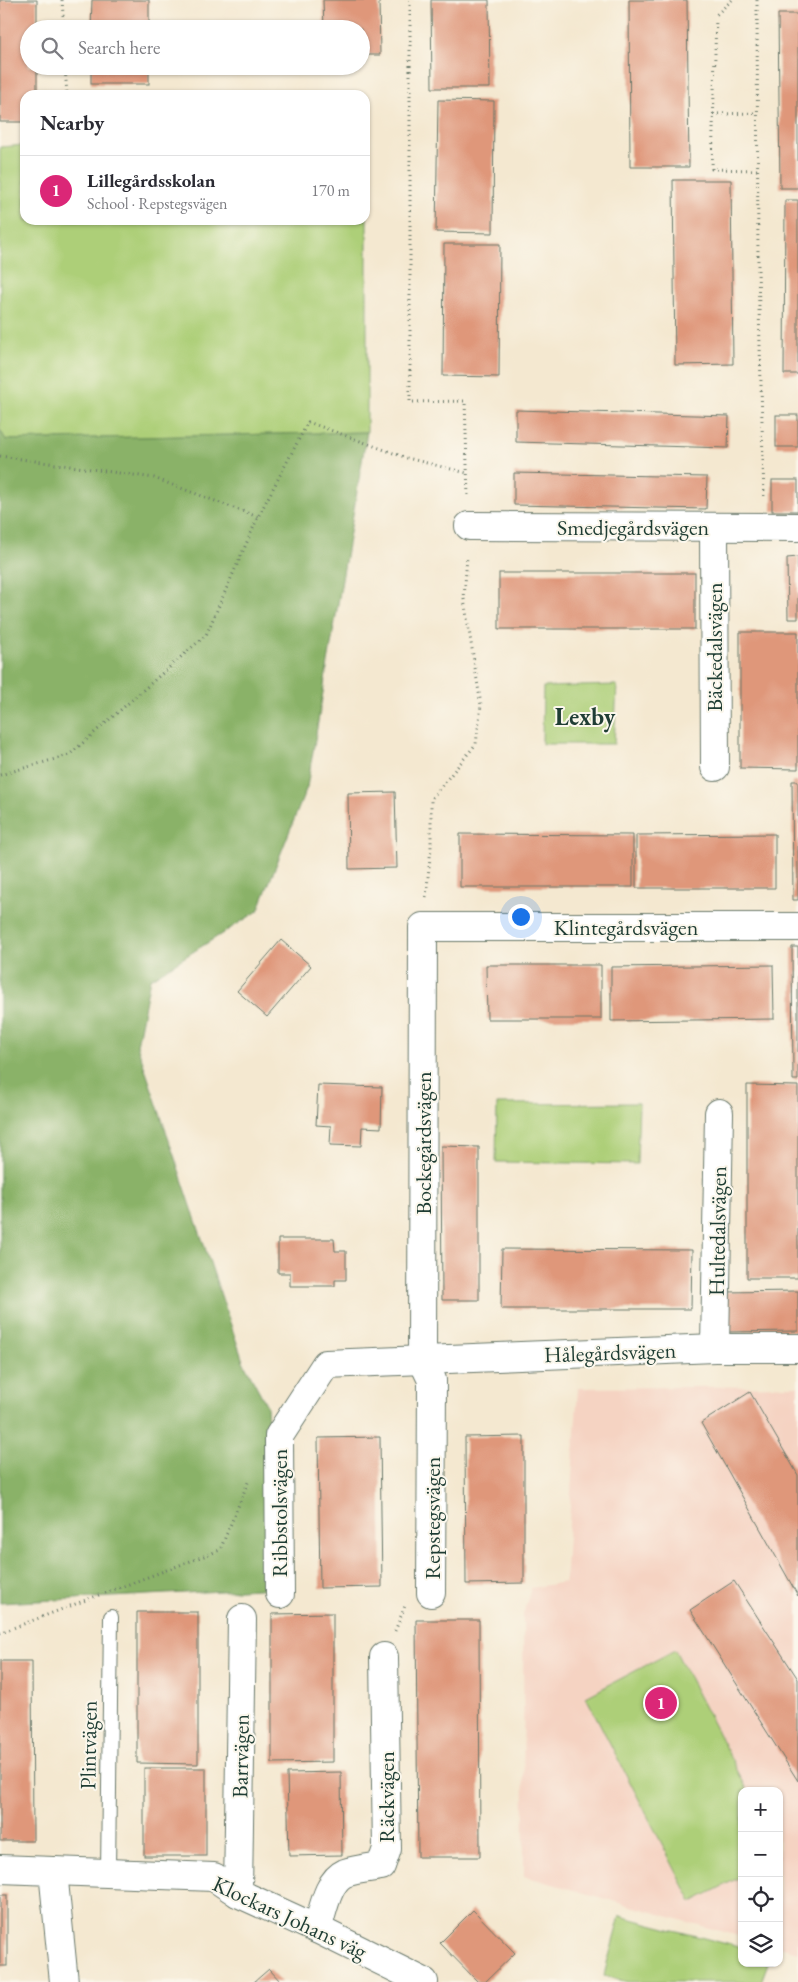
<!DOCTYPE html>
<meta charset="utf-8">
<style>
body{margin:0;font-family:"EB Garamond",serif;background:#f7f7f7;color:#2b2b33}
.controls{position:absolute;right:15px;bottom:15px;display:grid;overflow:hidden;border-radius:10px;box-shadow:0 1px 4px #0004}
.controls button{width:45px;height:45px;display:grid;place-items:center;padding:0;border:0;border-bottom:1px solid #e1e1e2;background:#fff;color:#2b2b33;font:25px sans-serif}
.you{position:absolute;left:520px;top:916px;width:18px;height:18px;margin:-12px;border:4px solid #fff;border-radius:50%;background:#1a73e8;box-shadow:0 0 0 8px #1a73e833}
.badge{display:grid;place-items:center;width:32px;height:32px;border-radius:50%;background:#db2777;color:#fff;font-size:16px;font-weight:700}
.pin{position:absolute;translate:-50% -50%;border:2px solid #fff;box-shadow:0 1px 5px #0006}
.list{margin:0;padding:0;list-style:none}
h2{display:flex;justify-content:space-between;align-items:center;height:65px;margin:0;padding:0 20px;font-size:21px}
h2 small{font-size:16px;font-weight:400;color:#7c7c81}
.list li{display:grid;grid-template-columns:32px 1fr auto;gap:15px;align-items:center;box-sizing:border-box;height:70px;padding:0 20px;border-top:1px solid #e1e1e2}
.list b{display:block;font-size:19px;white-space:nowrap}
.list p{margin:0;font-size:16px;white-space:nowrap;color:#7c7c81}
.list em{font-size:16px;font-style:normal;color:#7c7c81}
.icon{flex:none;width:28px;height:28px;fill:none;stroke:currentColor;stroke-width:2;stroke-linecap:round;stroke-linejoin:round}
.map{position:relative;flex:none;width:798px;height:1982px;overflow:hidden}
.search{position:absolute;background:#fff;box-shadow:0 1px 4px #0004;left:20px;top:20px;width:350px;height:55px;display:flex;align-items:center;gap:12px;box-sizing:border-box;padding:0 18px;border-radius:28px;color:#7c7c81;font-size:19px}
.panel{position:absolute;background:#fff;box-shadow:0 1px 4px #0004;left:20px;top:90px;width:350px;height:135px;border-radius:15px}
.map>svg:first-child{display:block}
.built{fill:#f5d3c2}
.green{fill:#adcf78;stroke:#668656}
.forest{fill:#8ab268;stroke:#54784e}
.building{fill:#df977a}
.lines{fill:none;stroke-linecap:round;stroke-linejoin:round}
.lane-casing{stroke:#6a796b;stroke-width:16}
.street-casing{stroke:#6a796b;stroke-width:30}
.path{stroke:#6a796b;stroke-width:3;stroke-dasharray:1 4;stroke-linecap:butt}
.lane{stroke:#fff;stroke-width:14}
.street{stroke:#fff;stroke-width:28}
.labels{text-anchor:middle;stroke-width:4;stroke-linejoin:round;paint-order:stroke}
.street-label{font-size:22px;fill:#1f3d34;stroke:#fbf7ec}
.neighbourhood-label{font-size:24px;font-weight:bold;fill:#1f3d34;stroke:#fbf7ec}
</style>
<div class="map">
<svg width="798" height="1982" viewBox="0 0 798 1982">
<rect width="100%" height="100%" fill="#fbf7ec"/>
<filter id="ink" filterUnits="userSpaceOnUse"><feTurbulence type="fractalNoise" baseFrequency=".02" numOctaves="2"/><feDisplacementMap in="SourceGraphic" scale="10" xChannelSelector="R" yChannelSelector="G"/><feConvolveMatrix kernelMatrix="1 2 1 2 8 2 1 2 1" color-interpolation-filters="sRGB"/></filter>
<filter id="wash" filterUnits="userSpaceOnUse"><feTurbulence type="fractalNoise" baseFrequency=".0096" numOctaves="4" result="noise"/><feDisplacementMap in="SourceGraphic" scale="20" xChannelSelector="R" yChannelSelector="G"/><feGaussianBlur stdDeviation="1.12" result="paint"/><feColorMatrix in="noise" values="0 0 0 0 0 0 0 0 0 0 0 0 0 0 0 0 0 1.4 0 .05"/><feComposite in="paint" operator="in"/></filter>
<g filter="url(#wash)">
<rect width="100%" height="100%" fill="#f4e8d0"/>
<polygon class="built" points="798,1386 798,1952 779,1947 779,1791 742,1791 742,1937 524,1876 523,1615 531,1588 565,1582 578,1388"/>
<g class="green">
<polygon points="367,114 367,432 6,440 0,430 0,147 25,145 25,220 365,220 365,115"/>
<polygon points="617,685 614,744 542,744 543,687"/>
<polygon points="639,1103 637,1164 496,1162 497,1104"/>
<polygon points="675,1650 748,1791 742,1791 742,1876 692,1902 586,1697"/>
<polygon points="620,1916 742,1948 742,1963 768,1963 761,1982 627,1982 604,1975"/>
</g>
<polygon class="forest" points="0,430 6,440 367,432 307,787 258,911 150,979 137,1045 243,1361 267,1406 277,1588 0,1603"/>
<g id="blocks">
<g class="building">
<polygon points="0,0 37,0 37,29 29,29 29,66 37,66 37,95 25,95 25,122 0,122"/>
<polygon points="92,0 149,0 149,29 91,29"/>
<polygon points="323,0 379,0 380,55 361,55 361,29 324,29"/>
<polygon points="431,0 489,0 490,88 432,88"/>
<polygon points="629,0 687,0 689,167 630,167"/>
<polygon points="778,14 798,14 798,188 780,188"/>
<rect x="91" y="66" width="58" height="18"/>
<polygon points="438,100 494,101 493,233 436,232"/>
<polygon points="673,180 731,180 733,364 675,365"/>
<polygon points="785,200 798,200 798,374 784,374"/>
<polygon points="444,244 500,244 499,377 443,376"/>
<polygon points="516,410 729,416 728,448 516,442"/>
<rect x="776" y="415" width="22" height="32"/>
<polygon points="514,473 707,477 706,509 514,505"/>
<rect x="772" y="480" width="26" height="31"/>
<polygon points="798,557 798,619 788,619 787,558"/>
<rect x="499" y="573" width="196" height="56"/>
<polygon points="740,632 798,632 798,769 740,768"/>
<polygon points="792,781 798,781 798,900 793,900"/>
<polygon points="395,792 397,868 349,869 348,793"/>
<polygon points="460,834 633,835 633,887 460,887"/>
<polygon points="775,834 775,888 636,888 636,835"/>
<polygon points="281,940 311,966 267,1017 237,991"/>
<polygon points="792,947 798,947 798,1080 793,1080"/>
<polygon points="486,965 601,965 601,1019 487,1019"/>
<polygon points="773,965 774,1019 611,1021 611,967"/>
<polygon points="318,1085 382,1087 381,1128 362,1127 361,1146 330,1145 331,1126 316,1125"/>
<polygon points="747,1085 798,1086 798,1278 747,1278"/>
<polygon points="441,1146 479,1147 479,1300 442,1300"/>
<polygon points="278,1239 334,1239 335,1251 346,1251 346,1280 335,1280 335,1286 290,1286 290,1273 278,1273"/>
<polygon points="502,1249 692,1250 691,1309 501,1309"/>
<polygon points="798,1291 798,1331 726,1332 725,1292"/>
<polygon points="750,1392 798,1475 798,1596 701,1423"/>
<polygon points="524,1436 524,1583 466,1584 465,1437"/>
<polygon points="380,1437 382,1587 320,1588 318,1438"/>
<polygon points="734,1581 798,1679 798,1781 690,1610"/>
<polygon points="137,1612 198,1612 198,1764 137,1763"/>
<polygon points="333,1613 333,1762 272,1763 272,1614"/>
<polygon points="416,1620 479,1620 480,1857 418,1857"/>
<polygon points="0,1661 32,1661 33,1841 0,1841"/>
<rect x="144" y="1768" width="62" height="88"/>
<polygon points="341,1772 342,1855 289,1856 287,1773"/>
<rect x="0" y="1895" width="7" height="71"/>
<polygon points="473,1910 515,1953 485,1982 478,1982 440,1943"/>
<polygon points="269,1969 281,1982 254,1982"/>
</g>
</g>
</g>
<g filter="url(#ink)">
<use href="#blocks" fill-opacity="0" stroke="#6a796b" stroke-width="1"/>
<g class="lines">
<defs>
<polyline id="lane" points="108,1873 111,1617"/>
<g id="street">
<polyline points="469,526 798,527"/>
<polyline points="714,528 715,767"/>
<polyline points="715,1348 719,1113"/>
<polyline points="431,1593 432,1380 422,1359 423,927 798,927"/>
<polyline points="280,1594 279,1436 326,1364 715,1348 798,1348"/>
<polyline points="0,1869 214,1877 238,1893 317,1929 424,1982"/>
<polyline points="53,1871 64,1982"/>
<polyline points="238,1893 242,1619"/>
<path d="M317 1929C323 1912 327 1881 345 1873 356 1869 370 1868 381 1866L387 1849 384 1657"/>
</g>
</defs>
<use href="#lane" class="lane-casing"/>
<use href="#street" class="street-casing"/>
<g class="path">
<polyline points="62,0 64,29"/>
<polyline points="410,0 410,402 465,401 468,497"/>
<polyline points="732,0 716,15 712,169 757,170"/>
<polyline points="757,0 758,269 764,499"/>
<polyline points="65,66 67,95"/>
<polyline points="713,114 757,113"/>
<polyline points="0,456 154,478 258,517"/>
<polyline points="0,775 69,755 206,635 258,517 308,422 407,458 467,473"/>
<polyline points="426,897 431,848 431,799 476,744 481,705 464,599 467,556"/>
<polyline points="105,1593 220,1550 249,1480"/>
<polyline points="395,1631 405,1606"/>
<polyline points="0,1633 99,1595"/>
</g>
<use href="#lane" class="lane"/>
<use href="#street" class="street"/>
</g>
</g>
<g class="labels">
<g class="street-label">
<text x="633" y="535">Smedjegårdsvägen</text>
<text transform="translate(714 647) rotate(-90)" y="8">Bäckedalsvägen</text>
<text x="626" y="935">Klintegårdsvägen</text>
<text transform="translate(423 1143) rotate(-90)" y="8">Bockegårdsvägen</text>
<text transform="translate(717 1231) rotate(-89)" y="8">Hultedalsvägen</text>
<text transform="translate(610 1352) rotate(-2)" y="8">Hålegårdsvägen</text>
<text transform="translate(279 1513) rotate(-90)" y="8">Ribbstolsvägen</text>
<text transform="translate(432 1518) rotate(-90)" y="8">Repstegsvägen</text>
<text transform="translate(88 1745) rotate(-89)" y="8">Plintvägen</text>
<text transform="translate(240 1756) rotate(-89)" y="8">Barrvägen</text>
<text transform="translate(386 1797) rotate(-90)" y="8">Räckvägen</text>
<text transform="translate(290 1917) rotate(25)" y="8">Klockars Johans väg</text>
</g>
<g class="neighbourhood-label">
<text x="585" y="725">Lexby</text>
</g>
</g>
</svg>
<div class="controls">
<button>+</button>
<button>−</button>
<button><svg class="icon" aria-label="locate" viewBox="0 0 24 24"><circle cx="12" cy="12" r="6"/><path d="M12 2v4M12 18v4M2 12h4M18 12h4"/></svg></button>
<button><svg class="icon" aria-label="layers" viewBox="0 0 24 24"><path d="M12 4l9 5-9 5-9-5zM3 14l9 5 9-5"/></svg></button>
</div>
<div class="you"></div>
<div class="pin badge" style="left:661px;top:1703px">1</div>
<div class="search"><svg class="icon" aria-label="search" viewBox="0 0 24 24"><circle cx="10" cy="10" r="6"/><path d="M15 15l6 6"/></svg>Search here</div>
<section class="panel">
<h2>Nearby<small></small></h2>
<ul class="list">
<li><span class="badge">1</span><div><b>Lillegårdsskolan</b><p>School · Repstegsvägen</p></div><em>170 m</em></li>
</ul>
</section>
</div>
